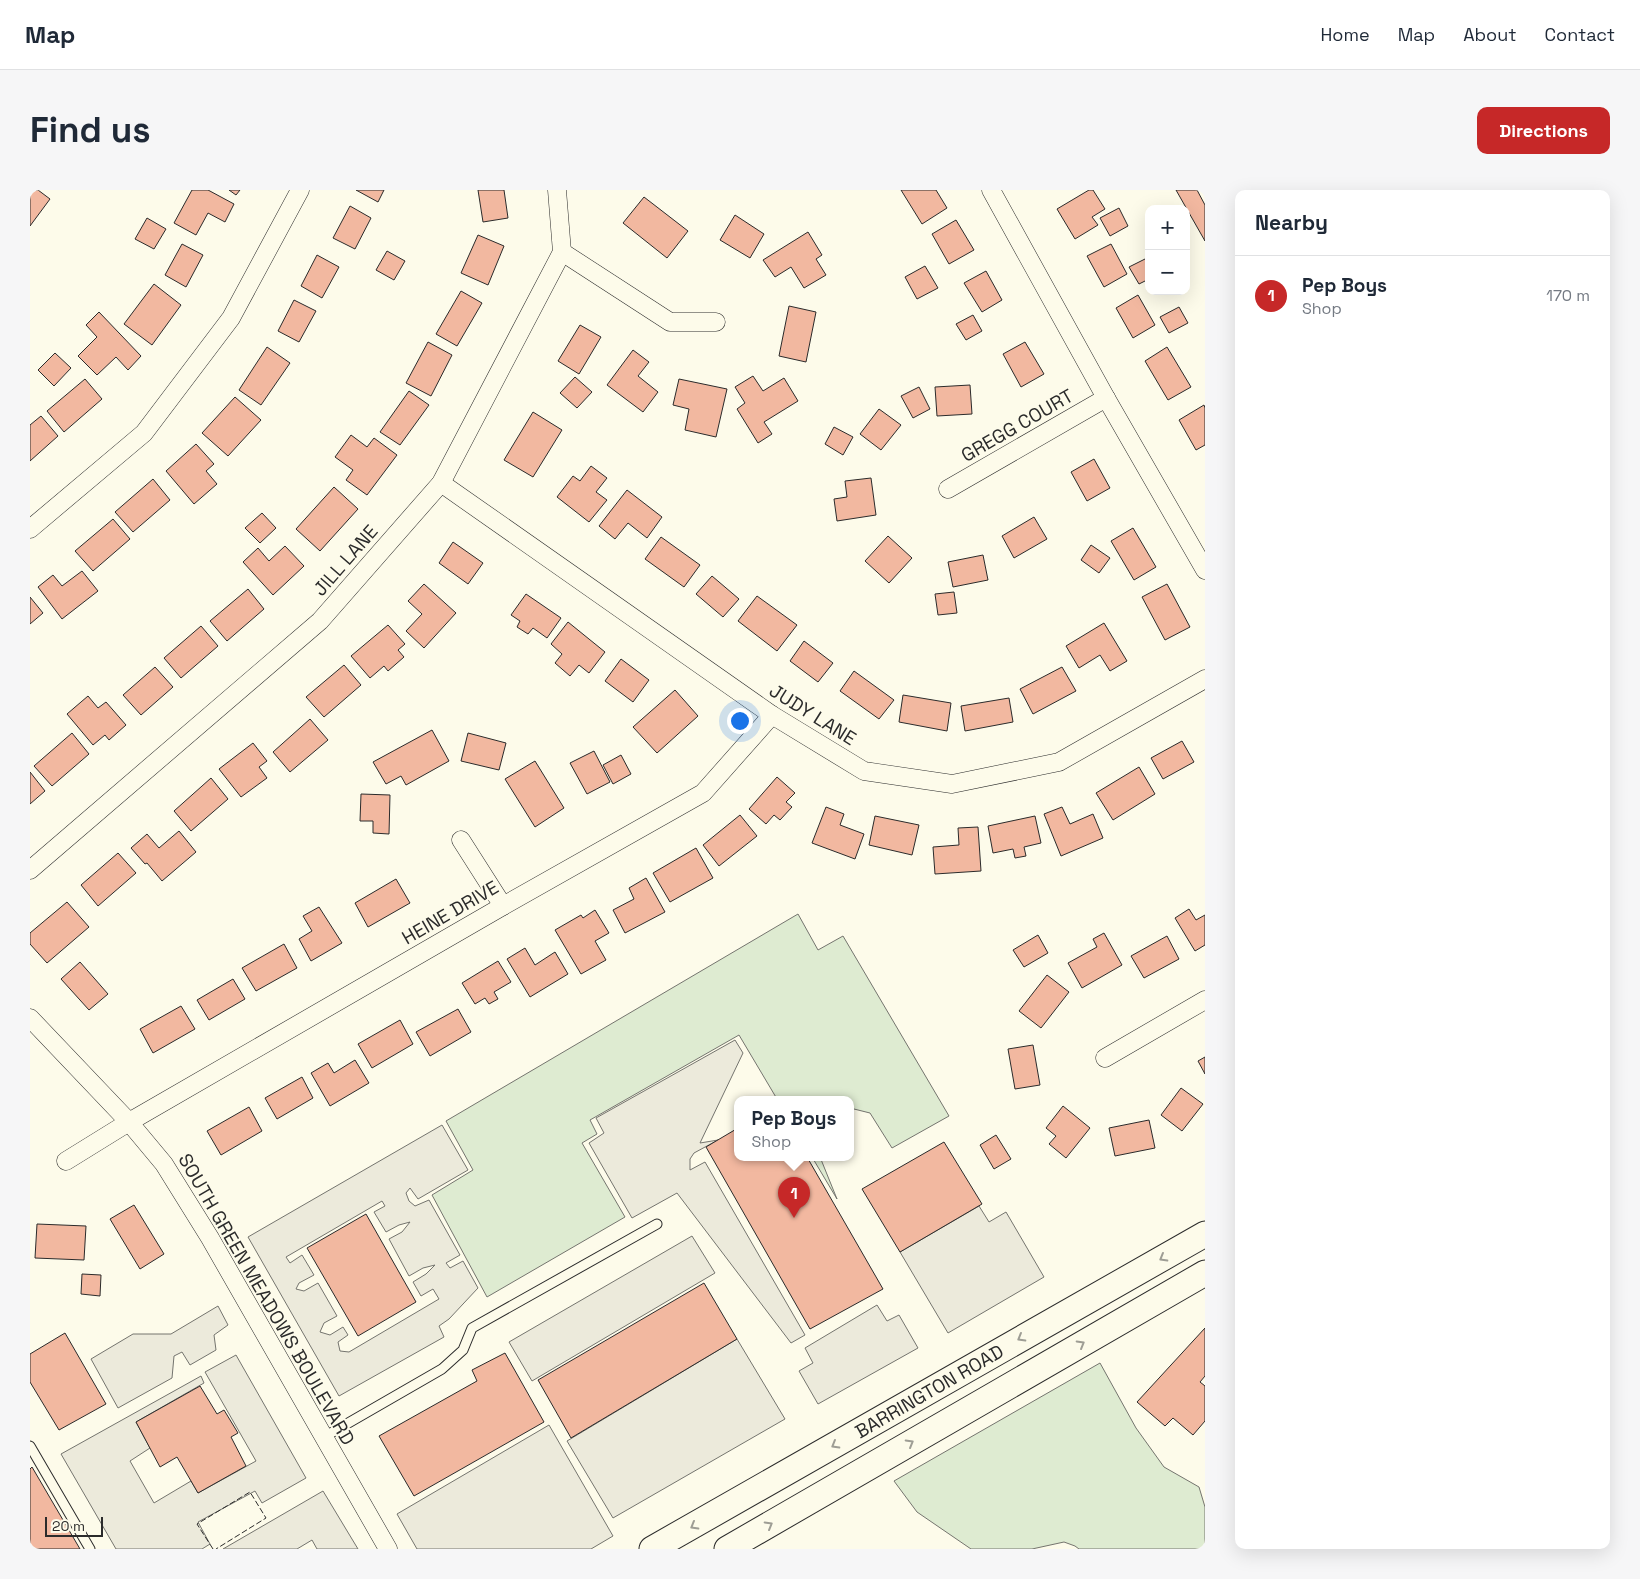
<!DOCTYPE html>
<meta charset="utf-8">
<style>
body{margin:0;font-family:"Space Grotesk",sans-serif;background:#f6f6f7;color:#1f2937}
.controls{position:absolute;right:15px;top:15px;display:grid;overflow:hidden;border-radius:10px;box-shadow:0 5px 20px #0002}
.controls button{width:45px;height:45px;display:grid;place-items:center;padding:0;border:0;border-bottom:1px solid #e0e1e3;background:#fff;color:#1f2937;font:25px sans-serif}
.scale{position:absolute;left:15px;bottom:12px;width:58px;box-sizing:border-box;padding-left:5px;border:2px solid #2b2b2b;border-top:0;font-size:14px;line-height:18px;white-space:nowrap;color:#2b2b2b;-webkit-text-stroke:4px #fdfbea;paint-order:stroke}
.you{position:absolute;left:709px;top:530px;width:18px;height:18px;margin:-12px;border:4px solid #fff;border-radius:50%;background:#1a73e8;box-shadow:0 0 0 8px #1a73e833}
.badge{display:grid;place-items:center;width:32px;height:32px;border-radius:50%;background:#c62828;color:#fff;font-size:16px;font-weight:700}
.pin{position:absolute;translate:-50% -41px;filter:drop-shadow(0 1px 2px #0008)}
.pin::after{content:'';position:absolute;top:26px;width:18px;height:15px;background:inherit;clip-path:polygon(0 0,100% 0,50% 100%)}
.popup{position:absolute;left:704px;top:906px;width:120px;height:65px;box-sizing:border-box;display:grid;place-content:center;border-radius:10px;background:#fff;filter:drop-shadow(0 1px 4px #0005);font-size:16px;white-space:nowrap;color:#747a83}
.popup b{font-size:19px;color:#1f2937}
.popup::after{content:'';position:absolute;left:50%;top:100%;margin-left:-10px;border:10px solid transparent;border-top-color:#fff}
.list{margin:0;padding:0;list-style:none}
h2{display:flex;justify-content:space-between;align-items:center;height:65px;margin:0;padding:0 20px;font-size:21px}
h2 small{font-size:16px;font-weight:400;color:#747a83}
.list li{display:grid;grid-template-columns:32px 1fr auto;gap:15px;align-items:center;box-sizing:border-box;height:80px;padding:0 20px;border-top:1px solid #e0e1e3}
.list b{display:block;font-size:19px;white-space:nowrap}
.list p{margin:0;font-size:16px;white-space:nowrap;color:#747a83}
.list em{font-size:16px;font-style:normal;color:#747a83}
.map{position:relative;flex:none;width:1175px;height:1359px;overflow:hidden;border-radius:10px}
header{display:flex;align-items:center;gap:30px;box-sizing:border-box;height:70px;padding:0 25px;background:#fff;border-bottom:1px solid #e0e1e3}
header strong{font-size:24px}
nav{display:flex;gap:28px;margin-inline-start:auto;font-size:18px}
.intro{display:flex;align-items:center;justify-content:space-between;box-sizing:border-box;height:120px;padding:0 30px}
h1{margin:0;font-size:35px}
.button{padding:12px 22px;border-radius:10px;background:#c62828;color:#fff;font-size:18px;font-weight:700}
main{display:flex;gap:30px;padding:0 30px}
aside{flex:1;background:#fff;border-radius:10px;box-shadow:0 5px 20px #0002}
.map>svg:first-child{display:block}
.green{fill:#deebd1;stroke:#74746e}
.parking{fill:#eceadb;stroke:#74746e;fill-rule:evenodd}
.building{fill:#f2b8a0;stroke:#2b2b2b}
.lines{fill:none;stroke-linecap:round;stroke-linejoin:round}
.service-casing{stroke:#2b2b2b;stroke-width:11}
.minor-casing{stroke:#2b2b2b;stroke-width:19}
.secondary-casing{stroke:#2b2b2b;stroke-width:27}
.service{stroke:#fdfbea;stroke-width:9}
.minor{stroke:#fdfbea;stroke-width:18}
.secondary{stroke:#fdfbea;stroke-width:25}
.fence{stroke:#2b2b2b;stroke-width:1;stroke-dasharray:6 2.5;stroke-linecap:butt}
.oneway{stroke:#9e9d94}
.labels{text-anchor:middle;stroke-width:4;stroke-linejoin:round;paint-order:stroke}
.street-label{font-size:19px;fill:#2b2b2b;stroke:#fdfbea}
</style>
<header>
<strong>Map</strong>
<nav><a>Home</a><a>Map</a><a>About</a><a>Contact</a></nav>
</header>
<div class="intro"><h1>Find us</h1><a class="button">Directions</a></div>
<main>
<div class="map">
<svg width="1175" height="1359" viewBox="0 0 1175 1359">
<rect width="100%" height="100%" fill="#fdfbea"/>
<g class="green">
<polygon points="768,724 788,760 813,746 919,926 862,958 840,923 820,918 820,909 747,909 709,845 560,930 567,944 552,953 595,1027 457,1107 402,1005 443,980 416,931"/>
<polygon points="782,967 790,967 807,1009"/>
<polygon points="1070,1173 1106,1238 1134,1277 1169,1297 1175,1317 1175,1359 1049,1359 1045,1356 1034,1352 1002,1359 941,1359 887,1322 864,1291"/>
</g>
<g class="parking">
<polygon points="705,850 713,863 670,953 688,950 664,963 660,969 660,980 675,972 775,1145 761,1153 647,1003 602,1028 559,953 574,943 566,928"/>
<path d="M412 935 438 980 388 1009 380 998 376 1003 379 1011 385 1016 399 1010 430 1065 416 1073 420 1078 433 1071 448 1098 419 1129 409 1136 414 1147 309 1206 218 1047ZM352 1011 355 1016 344 1022 356 1042 369 1035 380 1032 372 1042 359 1049 379 1086 393 1078 405 1075 396 1084 383 1092 391 1106 403 1099 409 1109 319 1162 310 1161 308 1152 318 1145 313 1137 300 1145 290 1142 294 1133 307 1126 288 1093 274 1101 266 1099 269 1093 284 1085 272 1065 260 1073 256 1067Z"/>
<polygon points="949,1016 959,1032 976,1022 1014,1087 918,1143 870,1062"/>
<polygon points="662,1046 685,1083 502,1191 479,1152"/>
<polygon points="847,1115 857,1131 869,1125 888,1158 788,1214 769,1181 783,1173 775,1158"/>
<polygon points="188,1116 198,1135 184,1145 186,1160 160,1175 152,1162 144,1166 142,1188 88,1218 61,1169 103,1144 141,1144"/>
<polygon points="707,1149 755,1229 583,1328 537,1251"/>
<polygon points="206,1165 276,1288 232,1313 225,1301 168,1332 180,1354 172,1359 86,1359 31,1264 171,1186 174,1193 106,1232 120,1258 100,1271 124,1313 161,1291 168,1303 226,1271 175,1182"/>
<polygon points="519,1235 583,1346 561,1359 387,1359 367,1324"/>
<polygon points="293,1301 328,1359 287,1359 282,1350 267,1359 193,1359"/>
</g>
<g class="building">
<polygon points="0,0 8,0 20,9 0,36"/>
<polygon points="162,0 178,0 204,14 195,32 178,23 166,45 144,33"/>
<polygon points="199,0 210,0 206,5"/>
<polygon points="326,0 354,0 348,12"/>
<polygon points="448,0 474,0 478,28 453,32"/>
<polygon points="871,0 906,0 917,18 892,34"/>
<polygon points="1059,0 1063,0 1075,19 1062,27 1068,35 1045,49 1027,19"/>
<polygon points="1146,0 1167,0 1175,15 1175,51"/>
<polygon points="614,7 658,41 637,68 593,33"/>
<polygon points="320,16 341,28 325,59 303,48"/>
<polygon points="1089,18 1098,36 1080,46 1070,28"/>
<polygon points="705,25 734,44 720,68 690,50"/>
<polygon points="117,28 136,39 124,59 105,49"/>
<polygon points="926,30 944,60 919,74 902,44"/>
<polygon points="778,42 792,65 786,69 796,85 774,98 761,77 745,87 733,70"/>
<polygon points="448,45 474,56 458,95 431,83"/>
<polygon points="152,54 173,65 156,97 135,85"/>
<polygon points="1081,54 1097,84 1074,97 1057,66"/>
<polygon points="357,61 375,71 364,90 346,80"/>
<polygon points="287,65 309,77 292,108 271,96"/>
<polygon points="1119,67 1119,89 1109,94 1099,77"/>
<polygon points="895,76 908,98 887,109 875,87"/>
<polygon points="956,81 972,110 952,122 934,93"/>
<polygon points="124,94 151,115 122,155 94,134"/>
<polygon points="431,101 452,113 427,156 406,144"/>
<polygon points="1108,105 1125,135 1103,148 1086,118"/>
<polygon points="264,110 286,121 269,152 248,141"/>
<polygon points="759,116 786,122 776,172 749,166"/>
<polygon points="1149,117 1158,133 1139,143 1130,127"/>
<polygon points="69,122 111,166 98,180 86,167 67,185 48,166 67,147 56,135"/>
<polygon points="943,125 952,141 936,150 926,134"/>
<polygon points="550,135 571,147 549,184 528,171"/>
<polygon points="398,152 422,165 401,206 376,193"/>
<polygon points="995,152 1014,184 991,197 973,164"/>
<polygon points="237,157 260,173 231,215 209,200"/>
<polygon points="1137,157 1161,197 1138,210 1115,171"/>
<polygon points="603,160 619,172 608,186 628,202 613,222 577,195"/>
<polygon points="25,163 41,178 24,196 8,180"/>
<polygon points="723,186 733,201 754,188 768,211 734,232 742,244 728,253 707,219 715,213 705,197"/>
<polygon points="545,187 562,202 547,218 530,203"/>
<polygon points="55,189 72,209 34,242 17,221"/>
<polygon points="649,189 697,199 686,247 655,240 659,219 643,215"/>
<polygon points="940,195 942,224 907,226 905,197"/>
<polygon points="889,197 900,219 883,228 871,206"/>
<polygon points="379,201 399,215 370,255 350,242"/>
<polygon points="205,207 231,230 198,266 172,243"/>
<polygon points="1174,215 1175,218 1175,255 1166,260 1149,230"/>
<polygon points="849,219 871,235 851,260 830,244"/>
<polygon points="503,222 532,240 503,287 474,270"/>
<polygon points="11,226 28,246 0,271 0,235"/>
<polygon points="804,237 823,247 813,265 795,254"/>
<polygon points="321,245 337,257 344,248 367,265 337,305 316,290 323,280 305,267"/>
<polygon points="166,254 184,274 176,281 187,294 164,314 136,281"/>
<polygon points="1064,269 1080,298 1057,311 1041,282"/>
<polygon points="561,276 577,288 566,302 577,310 559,332 527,307 543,286 550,291"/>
<polygon points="841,288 846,325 807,331 804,309 817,307 815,291"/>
<polygon points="123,289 140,310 103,342 85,322"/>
<polygon points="304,297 328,319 290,361 266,339"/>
<polygon points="597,300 632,327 617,348 598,333 585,349 569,336"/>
<polygon points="232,323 246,338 230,353 215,338"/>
<polygon points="1004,327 1017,349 984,368 972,346"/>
<polygon points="83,329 100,349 63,381 45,361"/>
<polygon points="1103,338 1126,377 1104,390 1081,351"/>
<polygon points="858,346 882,368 859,393 835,371"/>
<polygon points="631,347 670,375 654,397 615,369"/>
<polygon points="423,352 453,373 438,394 409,373"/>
<polygon points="1061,355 1080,368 1069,383 1051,370"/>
<polygon points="255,356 274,376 243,405 213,372 228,358 239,371"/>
<polygon points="953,365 958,390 923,397 918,372"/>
<polygon points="52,381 68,401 32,429 8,397 23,385 32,396"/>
<polygon points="682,386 709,409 693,427 666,404"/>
<polygon points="394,394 426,423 394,458 376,441 392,424 378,411"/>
<polygon points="1137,394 1160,437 1135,450 1112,407"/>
<polygon points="218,399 234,419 197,451 180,431"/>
<polygon points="924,402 927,423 908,425 905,404"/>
<polygon points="496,404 531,428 517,448 503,438 498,444 487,437 490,431 481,425"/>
<polygon points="727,406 767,435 747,461 708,431"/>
<polygon points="0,407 13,423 0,434"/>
<polygon points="538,432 575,462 559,483 549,475 540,486 525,473 532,464 521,454"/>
<polygon points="1074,433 1097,471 1080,481 1070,465 1049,478 1036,456"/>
<polygon points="358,435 375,454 368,460 374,467 358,481 354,476 340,488 321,466"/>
<polygon points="171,436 188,456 151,488 134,468"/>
<polygon points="774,451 803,473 788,492 760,471"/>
<polygon points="591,469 619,490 603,512 575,491"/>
<polygon points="314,475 331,495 294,527 276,507"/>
<polygon points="125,477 143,497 111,525 93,505"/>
<polygon points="1032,477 1046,501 1003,524 990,499"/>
<polygon points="824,481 864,510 849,529 810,501"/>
<polygon points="645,500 668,526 627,563 603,537"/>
<polygon points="873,505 921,513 917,541 869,532"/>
<polygon points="58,506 68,518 76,512 96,535 79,550 75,545 63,555 37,524"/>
<polygon points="979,508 983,532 935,541 931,516"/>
<polygon points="280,529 298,550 260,582 243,562"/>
<polygon points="402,540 419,571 376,595 371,586 356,594 343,572"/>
<polygon points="42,543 59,564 22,596 4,576"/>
<polygon points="438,543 476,553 469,580 431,571"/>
<polygon points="1152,551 1164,572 1133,589 1121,568"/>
<polygon points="223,553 237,571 229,577 237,588 211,607 189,579"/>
<polygon points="564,561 580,592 557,604 540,573"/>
<polygon points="591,565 601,584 583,594 573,575"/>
<polygon points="505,571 534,618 505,637 475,589"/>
<polygon points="1109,577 1125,604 1083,630 1066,603"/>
<polygon points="0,582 15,601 0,614"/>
<polygon points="747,587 765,603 756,612 762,617 750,630 744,625 736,634 719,619"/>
<polygon points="181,588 198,609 161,641 144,621"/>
<polygon points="331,604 360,605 359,644 343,643 343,631 330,631"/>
<polygon points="796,617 814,624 810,635 834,644 825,669 782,653"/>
<polygon points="1032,617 1040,634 1063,624 1073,648 1031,666 1014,624"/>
<polygon points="710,625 727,646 689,676 673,655"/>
<polygon points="845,626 889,635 882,665 839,655"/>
<polygon points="1005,626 1011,653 994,657 996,666 985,668 983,659 963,663 958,636"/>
<polygon points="948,637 951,681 905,684 903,657 929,655 928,638"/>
<polygon points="149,641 166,662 132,691 117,673 115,674 101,658 117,644 129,658"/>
<polygon points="666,658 683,688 640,712 623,683"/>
<polygon points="88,663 106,683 68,716 51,695"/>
<polygon points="616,688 635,722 595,743 583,720 604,709 599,698"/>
<polygon points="366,689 380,713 338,737 325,713"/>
<polygon points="37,712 59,737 17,773 0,754 0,743"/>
<polygon points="289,717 312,753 281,771 269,749 282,741 273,726"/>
<polygon points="1159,719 1166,730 1175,725 1175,755 1165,761 1145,728"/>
<polygon points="565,720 579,743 565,751 576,770 551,784 525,740 551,725 553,728"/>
<polygon points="1074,743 1092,775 1052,798 1038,773 1067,757 1063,749"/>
<polygon points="1008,745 1018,763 994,777 983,760"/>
<polygon points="1137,746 1149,769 1114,788 1101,766"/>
<polygon points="254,754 267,778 226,801 212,778"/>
<polygon points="495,758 505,775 525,762 538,784 500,807 477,769"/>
<polygon points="468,771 481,792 464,802 468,809 459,814 455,808 445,814 432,793"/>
<polygon points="50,772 78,804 59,820 31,789"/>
<polygon points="1017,785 1039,802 1011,838 989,821"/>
<polygon points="203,789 215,809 179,830 167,810"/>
<polygon points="151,816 165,839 123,863 110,839"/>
<polygon points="428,819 441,842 400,866 386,842"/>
<polygon points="370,830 383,854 342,878 328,854"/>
<polygon points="1003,855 1010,895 985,899 978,859"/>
<polygon points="1175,867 1175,884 1168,871"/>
<polygon points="325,870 339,893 300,916 281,883 298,873 304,883"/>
<polygon points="272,887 283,908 247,929 235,908"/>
<polygon points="1151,898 1173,914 1152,941 1131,925"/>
<polygon points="1033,916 1060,938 1036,968 1019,954 1026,946 1016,938"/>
<polygon points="219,917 232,941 191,965 177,941"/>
<polygon points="1119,930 1125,958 1085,966 1079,938"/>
<polygon points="708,938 708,967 777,967 853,1099 780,1139 676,957"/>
<polygon points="966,945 981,969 964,979 950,955"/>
<polygon points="914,952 952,1014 870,1062 832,999"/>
<polygon points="104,1015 134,1064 110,1079 80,1029"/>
<polygon points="336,1024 386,1112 328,1146 277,1058"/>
<polygon points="7,1034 56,1036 54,1070 5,1068"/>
<polygon points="52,1084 71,1085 70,1106 51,1104"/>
<polygon points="674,1093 707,1149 541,1248 508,1190"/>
<polygon points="1175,1138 1175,1186 1170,1192 1175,1196 1175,1231 1163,1245 1143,1228 1135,1236 1107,1212"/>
<polygon points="35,1143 76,1214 29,1240 0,1192 0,1164"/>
<polygon points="475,1163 514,1232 384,1306 349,1246 447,1191 442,1180"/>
<polygon points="170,1196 187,1224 194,1220 208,1243 201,1247 216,1276 168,1303 147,1267 130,1277 106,1232"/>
<polygon points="2,1277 50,1359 0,1359 0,1279"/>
</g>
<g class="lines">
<defs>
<g id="service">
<polyline points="294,1247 412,1179 433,1160 442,1138 627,1034"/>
<polyline points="0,1256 60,1359"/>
</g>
<g id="minor">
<polyline points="961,0 1076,208 1175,380"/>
<polyline points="532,62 640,132 686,132"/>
<polyline points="411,293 742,525 834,581 922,594 1029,572 1175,489"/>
<polyline points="918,299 1076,208"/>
<polyline points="0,339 114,243 201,128 270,0"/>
<polyline points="431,650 473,716"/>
<polyline points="0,680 290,431 411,293 532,62 527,0"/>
<polyline points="0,828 99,932 134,974 180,1048 358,1359"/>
<polyline points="1075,868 1175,810"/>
<polyline points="36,971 99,932 473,716 673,603 742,525"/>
</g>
<g id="secondary">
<polyline points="622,1359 1175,1044"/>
<polyline points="697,1359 1175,1083"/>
</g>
</defs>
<use href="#service" class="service-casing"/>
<use href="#minor" class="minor-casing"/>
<use href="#secondary" class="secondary-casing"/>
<use href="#service" class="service"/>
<use href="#minor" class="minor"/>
<use href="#secondary" class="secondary"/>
<polyline class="fence" points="183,1359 167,1334 220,1302 236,1328 186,1359"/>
</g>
<defs><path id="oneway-chevron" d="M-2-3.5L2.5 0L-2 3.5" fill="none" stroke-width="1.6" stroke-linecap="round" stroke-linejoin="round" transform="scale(1.25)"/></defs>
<g class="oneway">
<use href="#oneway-chevron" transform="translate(1133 1068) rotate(150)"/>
<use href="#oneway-chevron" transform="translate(991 1148) rotate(150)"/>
<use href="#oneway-chevron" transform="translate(1051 1154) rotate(-30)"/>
<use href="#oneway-chevron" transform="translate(880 1253) rotate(-30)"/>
<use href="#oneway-chevron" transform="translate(805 1255) rotate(150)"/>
<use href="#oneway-chevron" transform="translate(739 1335) rotate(-30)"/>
<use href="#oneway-chevron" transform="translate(664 1336) rotate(150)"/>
</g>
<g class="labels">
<g class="street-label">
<text transform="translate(987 235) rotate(-30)" y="7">GREGG COURT</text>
<text transform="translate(315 370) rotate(-49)" y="7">JILL LANE</text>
<text transform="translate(783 524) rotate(32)" y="7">JUDY LANE</text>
<text transform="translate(420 722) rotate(-30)" y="7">HEINE DRIVE</text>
<text transform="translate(237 1109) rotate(60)" y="7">SOUTH GREEN MEADOWS BOULEVARD</text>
<text transform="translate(899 1201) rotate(-30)" y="7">BARRINGTON ROAD</text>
</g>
</g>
</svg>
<div class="controls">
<button>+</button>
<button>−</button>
</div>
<div class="scale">20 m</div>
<div class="you"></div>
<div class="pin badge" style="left:764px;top:1028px">1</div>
<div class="popup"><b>Pep Boys</b>Shop</div>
</div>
<aside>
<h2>Nearby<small></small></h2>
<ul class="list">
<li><span class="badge">1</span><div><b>Pep Boys</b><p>Shop</p></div><em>170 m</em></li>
</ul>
</aside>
</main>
